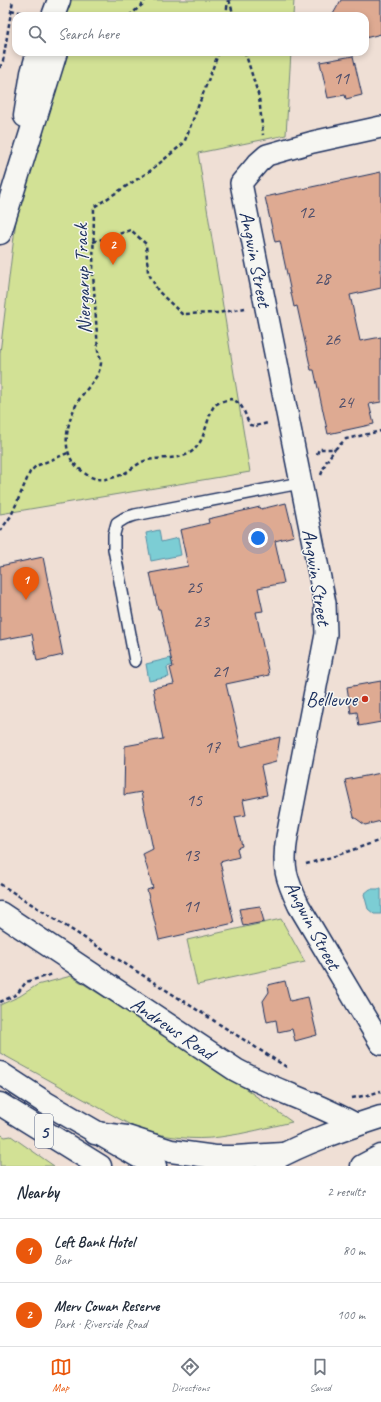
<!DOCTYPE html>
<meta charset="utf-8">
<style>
body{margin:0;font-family:Caveat,sans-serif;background:#f2f2f3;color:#1f2937}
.you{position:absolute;left:258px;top:538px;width:14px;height:14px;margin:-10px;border:3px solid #fff;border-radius:50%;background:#1a73e8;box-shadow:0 0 0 6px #1a73e833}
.badge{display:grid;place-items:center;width:26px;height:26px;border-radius:50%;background:#ea580c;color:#fff;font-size:13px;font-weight:700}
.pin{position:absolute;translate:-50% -33px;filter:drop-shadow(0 1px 2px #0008)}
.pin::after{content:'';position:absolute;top:21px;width:14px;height:12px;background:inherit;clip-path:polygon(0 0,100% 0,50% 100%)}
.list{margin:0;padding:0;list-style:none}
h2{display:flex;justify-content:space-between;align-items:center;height:52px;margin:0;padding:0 16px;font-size:17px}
h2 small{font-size:13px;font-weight:400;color:#747a83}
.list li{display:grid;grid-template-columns:26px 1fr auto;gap:12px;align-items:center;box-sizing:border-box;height:64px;padding:0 16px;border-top:1px solid #e0e1e3}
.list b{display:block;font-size:15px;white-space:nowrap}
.list p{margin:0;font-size:13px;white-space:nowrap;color:#747a83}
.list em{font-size:13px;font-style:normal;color:#747a83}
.icon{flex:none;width:22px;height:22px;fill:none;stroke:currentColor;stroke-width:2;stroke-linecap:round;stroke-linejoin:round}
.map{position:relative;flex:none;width:381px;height:1166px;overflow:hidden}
.search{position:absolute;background:#fff;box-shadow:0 2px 6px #0003;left:12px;right:12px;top:12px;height:44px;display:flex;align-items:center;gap:10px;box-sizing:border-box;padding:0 14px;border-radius:12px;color:#747a83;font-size:15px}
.sheet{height:180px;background:#fff}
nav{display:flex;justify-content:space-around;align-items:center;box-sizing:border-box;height:56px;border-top:1px solid #e0e1e3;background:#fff;font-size:11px;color:#747a83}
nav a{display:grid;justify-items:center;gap:2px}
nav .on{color:#ea580c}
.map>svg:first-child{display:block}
.green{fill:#d2e195;stroke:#76887a}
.water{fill:#7ccdd4;stroke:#558ea5}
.building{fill:#deaa92;stroke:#1b2f5e}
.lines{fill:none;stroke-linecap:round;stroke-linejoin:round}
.service-casing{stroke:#1b2f5e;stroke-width:14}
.minor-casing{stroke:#1b2f5e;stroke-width:24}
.tertiary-casing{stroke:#1b2f5e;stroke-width:25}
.trunk-casing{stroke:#1b2f5e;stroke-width:25}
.path{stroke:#1b2f5e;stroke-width:2.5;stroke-dasharray:4 3;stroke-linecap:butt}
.service{stroke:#f6f6f2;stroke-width:11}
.minor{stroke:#f6f6f2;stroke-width:21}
.tertiary{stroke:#f6f6f2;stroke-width:22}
.trunk{stroke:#f6f6f2;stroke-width:22}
.poi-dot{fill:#c8321e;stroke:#f6f6f2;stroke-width:1.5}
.labels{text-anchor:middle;stroke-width:3;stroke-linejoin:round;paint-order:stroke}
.number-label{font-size:18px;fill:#4c4e6b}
.shield{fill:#f6f6f2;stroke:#5d6b8a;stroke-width:1}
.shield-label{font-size:19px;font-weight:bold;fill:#1b2f5e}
.street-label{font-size:20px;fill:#1b2f5e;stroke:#f6f6f2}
.poi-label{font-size:20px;fill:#1b2f5e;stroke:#f6f6f2;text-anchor:end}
</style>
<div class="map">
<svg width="381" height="1166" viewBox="0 0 381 1166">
<rect width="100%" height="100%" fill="#efdfd5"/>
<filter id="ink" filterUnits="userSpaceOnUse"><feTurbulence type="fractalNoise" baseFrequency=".025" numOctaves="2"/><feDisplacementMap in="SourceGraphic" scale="8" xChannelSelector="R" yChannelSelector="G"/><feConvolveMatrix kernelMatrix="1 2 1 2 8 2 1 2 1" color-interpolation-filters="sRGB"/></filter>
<g filter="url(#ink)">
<g class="green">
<polygon points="64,0 294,0 293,16 60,16"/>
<polygon points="52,52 291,52 286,135 198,153 250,472 0,514 0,353 21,178"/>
<polygon points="281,919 305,962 197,985 187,940"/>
<path d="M71 976 225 1074 292 1122C269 1127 245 1134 220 1137 193 1141 162 1137 136 1128L0 1053V1005L20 996 37 985Z"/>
<polygon points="0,1134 5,1137 11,1136 54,1166 0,1166"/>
</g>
<g class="water">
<polygon points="159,530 161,542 178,538 181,555 151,561 146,533"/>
<polygon points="175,657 177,664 167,667 169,677 149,681 146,664"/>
<polygon points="370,889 381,889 381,914 374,914 368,909 364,894"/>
</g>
<g class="building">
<polygon points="341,0 381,0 381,34 365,38 365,16 332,16"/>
<polygon points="353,56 362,95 346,99 345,95 328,98 320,62"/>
<polygon points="381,172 381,288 350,295 360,341 381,337 381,402 369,404 374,424 328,434 314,370 311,370 297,306 294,307 280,241 275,242 265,197"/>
<polygon points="286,503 294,536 275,541 284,583 258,588 263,611 256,612 269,675 226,684 241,747 280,737 276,762 261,766 267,795 243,800 246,815 235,817 242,846 237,848 239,857 220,862 234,923 159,940 147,890 153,888 143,854 153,849 141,792 124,795 125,746 163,739 153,688 174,684 170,668 173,667 160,609 158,609 150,573 188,566 180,530 209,523 208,519 260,507 261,509"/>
<polygon points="43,557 63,655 37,661 32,634 0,640 0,566"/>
<polygon points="381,681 381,722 359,726 357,712 351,713 347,687"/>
<polygon points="381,773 381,821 365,825 354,817 345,780"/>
<polygon points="260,906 264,922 243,926 239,909"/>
<polygon points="285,981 290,1001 308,997 317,1035 295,1041 292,1029 278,1032 276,1020 267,1022 263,1001 269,992 268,985"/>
</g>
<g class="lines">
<defs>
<polyline id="service" points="135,661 114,549 114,534 117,523 125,518 135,515 300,483"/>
<path id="minor" d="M381 127 313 142 267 155 258 163 241 183 325 603 326 634 287 837C282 867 286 879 299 906L381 1044"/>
<g id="tertiary">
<polyline points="53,16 59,0"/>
<polyline points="25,116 32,73 38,52"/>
<polyline points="0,233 56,52"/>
<path d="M0 913 236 1070C275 1091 318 1103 356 1125"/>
</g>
<g id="trunk">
<polyline points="0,1073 46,1103 155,1166"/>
<polyline points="0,1104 100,1166"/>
<polyline points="95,1133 127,1137 171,1151 215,1157 235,1157 283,1154"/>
<path d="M271 1161C305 1142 344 1129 381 1117"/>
<polyline points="362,1166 381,1156"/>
</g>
</defs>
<use href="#service" class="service-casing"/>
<use href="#minor" class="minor-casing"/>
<use href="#tertiary" class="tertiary-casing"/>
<use href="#trunk" class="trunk-casing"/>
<g class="path">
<polyline points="229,0 234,16"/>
<polyline points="11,10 32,15"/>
<polyline points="129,16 143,4 145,0"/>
<polyline points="226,16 228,0"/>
<path d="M219 52 184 143 150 171 94 207 93 273 98 351C99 355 101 359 101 363 100 375 90 385 83 394 72 408 62 437 69 454 71 461 76 466 82 471 93 481 104 481 118 476 129 473 137 462 148 460 165 456 187 462 198 445 205 437 209 412 214 406 218 402 226 400 231 399 244 403 244 414 250 425L255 426 268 423"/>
<polyline points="245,52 259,97 263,135"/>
<polyline points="0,68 3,61 13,0"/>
<polyline points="93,242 131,230 146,244 148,272 158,291 182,314 218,313 245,308"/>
<polyline points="317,454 319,449 335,449 346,439 381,431"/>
<polyline points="321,475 326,462 335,449"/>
<polyline points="0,531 11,516 30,472 36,466 68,453"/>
<polyline points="306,864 335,856 381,840"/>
<polyline points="0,884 288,1068"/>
<polyline points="0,1002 17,994 26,982 53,974"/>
<polyline points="352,1098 368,1095 381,1091"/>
</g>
<use href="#service" class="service"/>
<use href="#minor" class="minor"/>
<use href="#tertiary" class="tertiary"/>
<use href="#trunk" class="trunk"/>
</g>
</g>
<circle class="poi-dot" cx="365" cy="699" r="4"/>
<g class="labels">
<g class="number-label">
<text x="341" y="84">11</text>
<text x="306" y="218">12</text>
<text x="322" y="284">28</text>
<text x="332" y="345">26</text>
<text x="345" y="408">24</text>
<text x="194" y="593">25</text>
<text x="201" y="627">23</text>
<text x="220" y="677">21</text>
<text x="212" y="753">17</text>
<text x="194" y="806">15</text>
<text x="191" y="861">13</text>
<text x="191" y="912">11</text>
</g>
<rect class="shield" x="35" y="1114" width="18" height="34" rx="3"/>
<g class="shield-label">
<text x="44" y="1138">5</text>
</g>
<g class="street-label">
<text transform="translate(256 259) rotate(79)" y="7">Angwin Street</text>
<text transform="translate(82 279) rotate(-92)" y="7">Niergarup Track</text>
<text transform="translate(317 577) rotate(81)" y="7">Angwin Street</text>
<text transform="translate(313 925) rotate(62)" y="7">Angwin Street</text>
<text transform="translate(173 1028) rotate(34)" y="7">Andrews Road</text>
</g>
<g class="poi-label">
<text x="357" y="706">Bellevue</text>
</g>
</g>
</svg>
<div class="you"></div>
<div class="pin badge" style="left:26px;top:600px">1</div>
<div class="pin badge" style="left:113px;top:265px">2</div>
<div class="search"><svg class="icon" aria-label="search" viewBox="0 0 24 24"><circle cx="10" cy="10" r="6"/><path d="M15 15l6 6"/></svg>Search here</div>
</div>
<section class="sheet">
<h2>Nearby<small>2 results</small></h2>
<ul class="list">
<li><span class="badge">1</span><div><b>Left Bank Hotel</b><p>Bar</p></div><em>80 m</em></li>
<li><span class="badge">2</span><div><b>Merv Cowan Reserve</b><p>Park · Riverside Road</p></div><em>100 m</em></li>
</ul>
</section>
<nav>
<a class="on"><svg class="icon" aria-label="map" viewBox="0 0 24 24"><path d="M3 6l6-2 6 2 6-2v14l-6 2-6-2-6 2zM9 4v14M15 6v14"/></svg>Map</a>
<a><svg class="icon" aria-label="directions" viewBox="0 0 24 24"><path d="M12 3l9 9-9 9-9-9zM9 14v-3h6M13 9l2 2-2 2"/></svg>Directions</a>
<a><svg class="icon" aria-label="saved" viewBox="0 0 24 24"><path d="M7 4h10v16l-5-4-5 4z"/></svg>Saved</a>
</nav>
